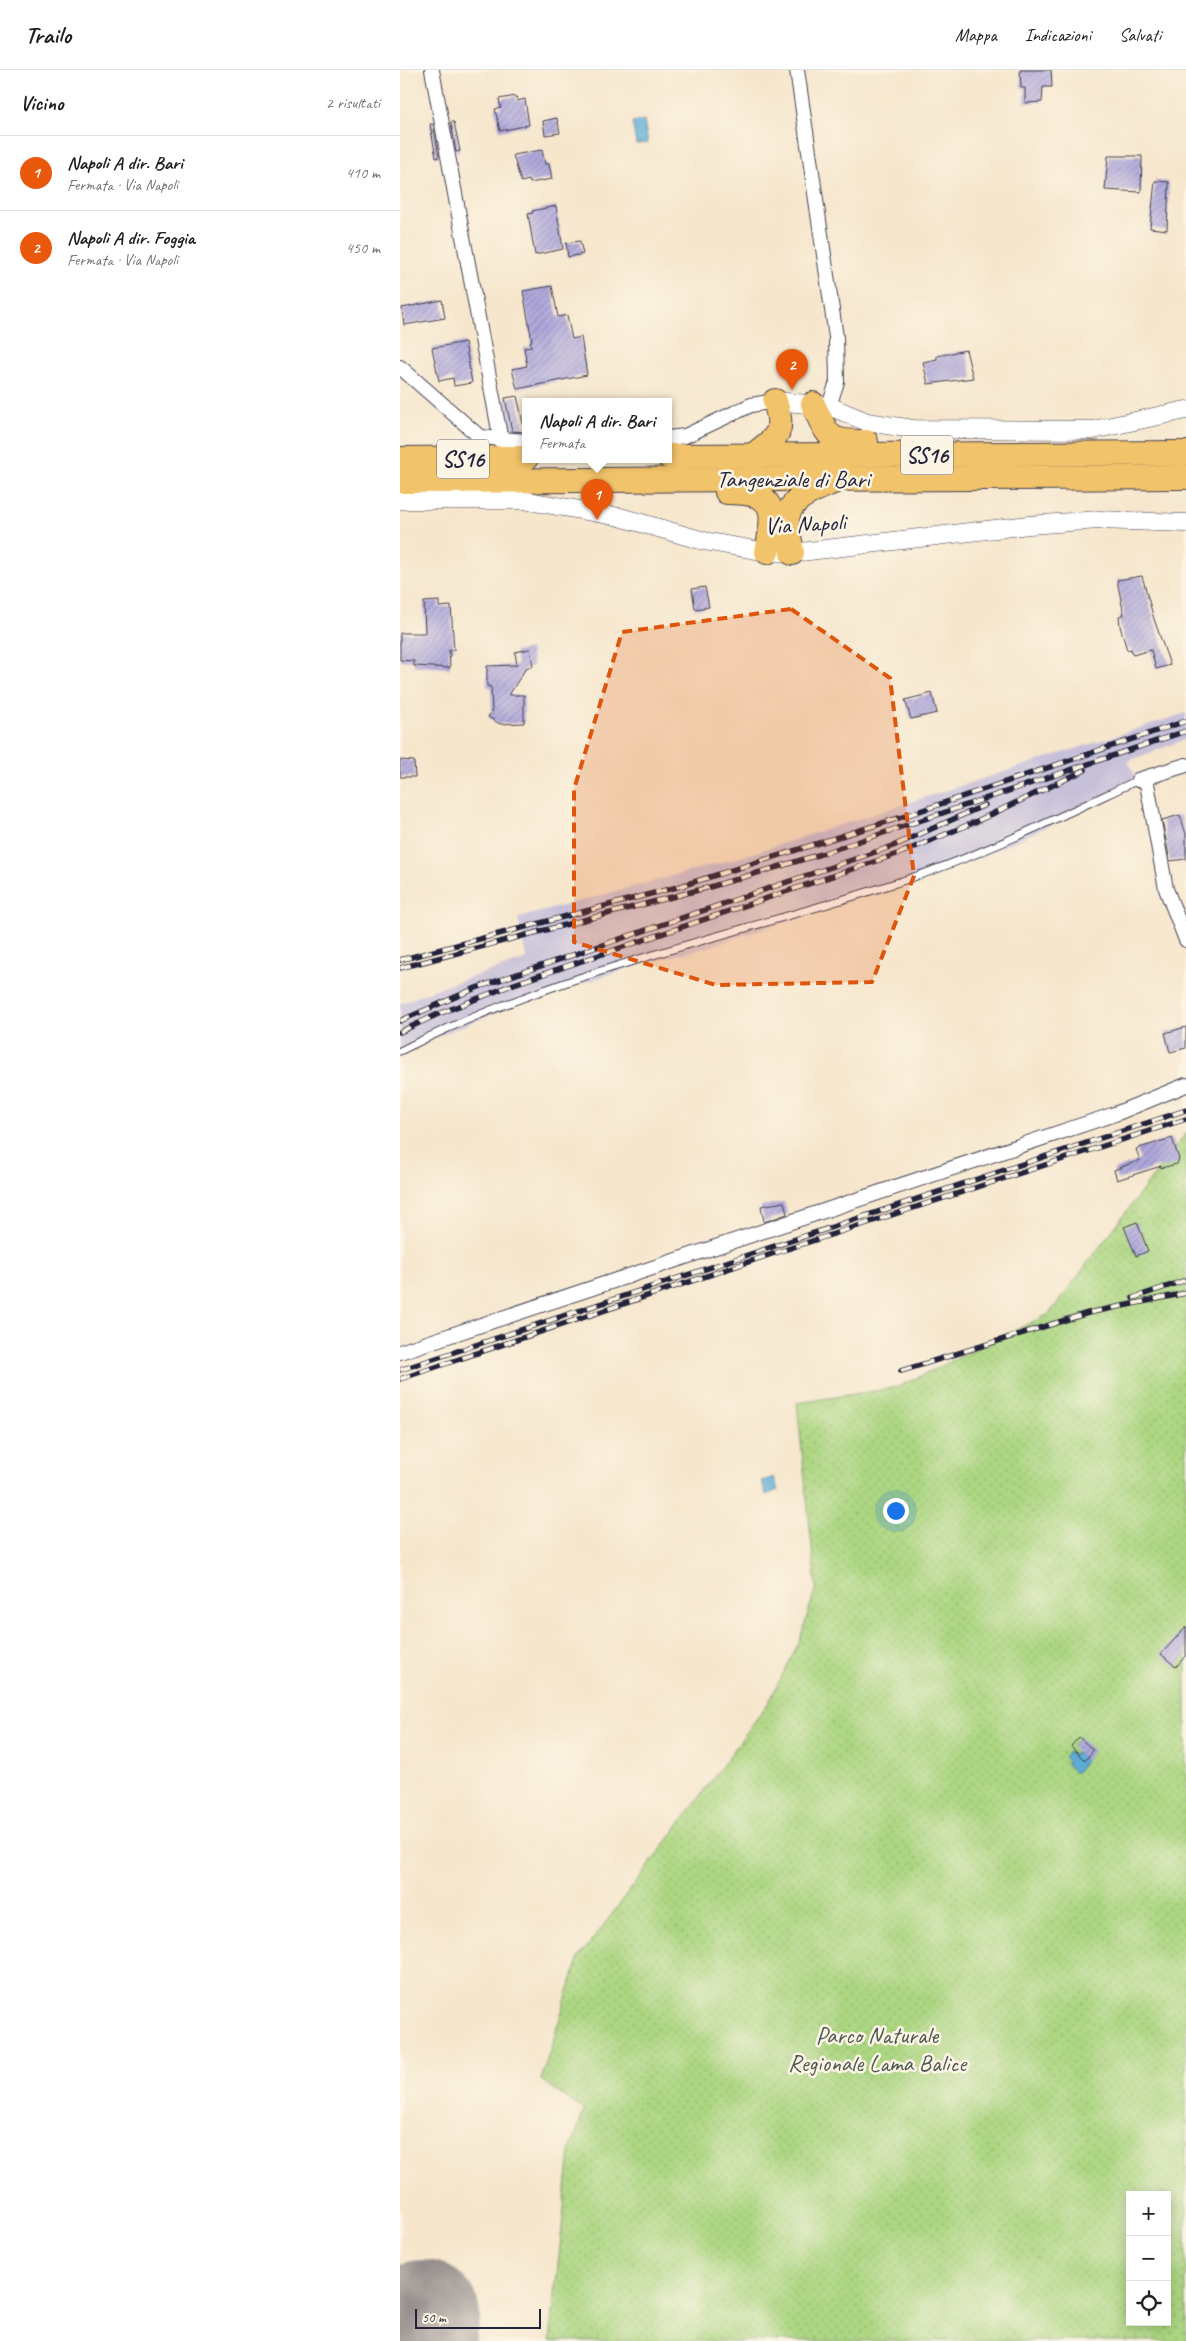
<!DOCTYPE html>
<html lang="it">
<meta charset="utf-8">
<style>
body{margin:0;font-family:Caveat,sans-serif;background:#f6f6f6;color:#202124}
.controls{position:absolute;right:15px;bottom:15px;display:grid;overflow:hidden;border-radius:0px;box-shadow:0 2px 12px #0003}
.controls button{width:45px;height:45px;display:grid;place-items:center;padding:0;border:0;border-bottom:1px solid #e0e0e0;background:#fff;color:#202124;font:25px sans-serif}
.scale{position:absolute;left:15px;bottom:12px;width:126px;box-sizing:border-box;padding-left:5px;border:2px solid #22223b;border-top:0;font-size:14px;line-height:18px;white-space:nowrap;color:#22223b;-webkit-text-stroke:4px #fcf5e5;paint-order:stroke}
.you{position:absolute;left:495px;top:1440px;width:18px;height:18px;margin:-12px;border:4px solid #fff;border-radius:50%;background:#1a73e8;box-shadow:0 0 0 8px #1a73e833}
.badge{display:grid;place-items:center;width:32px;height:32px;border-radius:50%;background:#ea580c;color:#fff;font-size:16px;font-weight:700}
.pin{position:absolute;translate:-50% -41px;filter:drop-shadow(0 1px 2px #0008)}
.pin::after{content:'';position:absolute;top:26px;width:18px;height:15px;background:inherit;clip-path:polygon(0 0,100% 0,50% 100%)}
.popup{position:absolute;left:122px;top:328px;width:150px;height:65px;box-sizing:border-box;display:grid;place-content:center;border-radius:0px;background:#fff;filter:drop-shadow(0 1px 4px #0005);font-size:16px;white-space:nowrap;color:#757577}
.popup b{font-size:19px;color:#202124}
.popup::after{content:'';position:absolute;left:50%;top:100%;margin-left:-10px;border:10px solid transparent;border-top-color:#fff}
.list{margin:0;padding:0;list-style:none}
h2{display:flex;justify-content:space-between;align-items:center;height:65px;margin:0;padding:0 20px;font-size:21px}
h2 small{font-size:16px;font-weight:400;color:#757577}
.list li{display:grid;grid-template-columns:32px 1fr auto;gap:15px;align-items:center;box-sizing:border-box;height:75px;padding:0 20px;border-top:1px solid #e0e0e0}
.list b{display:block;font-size:19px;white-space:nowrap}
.list p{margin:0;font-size:16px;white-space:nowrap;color:#757577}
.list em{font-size:16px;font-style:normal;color:#757577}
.icon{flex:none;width:28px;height:28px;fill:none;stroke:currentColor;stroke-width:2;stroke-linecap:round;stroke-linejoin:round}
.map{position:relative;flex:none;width:786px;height:2271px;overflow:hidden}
header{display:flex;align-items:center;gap:30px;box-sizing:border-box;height:70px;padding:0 25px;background:#fff;border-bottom:1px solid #e0e0e0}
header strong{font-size:24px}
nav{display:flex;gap:28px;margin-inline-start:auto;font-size:18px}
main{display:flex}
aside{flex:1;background:#fff}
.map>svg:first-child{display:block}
.railway{fill:#c7c0d9}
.grass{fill:url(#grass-dots);stroke:#677c5e;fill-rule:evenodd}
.water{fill:#5dacd7;stroke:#406789}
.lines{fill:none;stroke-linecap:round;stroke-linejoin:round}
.runway{stroke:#8c8484;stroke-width:114}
.building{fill:url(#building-hatch)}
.service-casing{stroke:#423f51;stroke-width:9}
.minor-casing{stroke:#423f51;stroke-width:16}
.tertiary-casing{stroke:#423f51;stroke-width:19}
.trunk-casing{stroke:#423f51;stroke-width:26}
.service{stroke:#fff;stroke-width:7}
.minor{stroke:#fff;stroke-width:14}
.tertiary{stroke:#fff;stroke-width:18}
.trunk{stroke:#f1c36a;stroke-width:24}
.rail-casing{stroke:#22223b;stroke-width:5.5}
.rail{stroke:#fcf5e5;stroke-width:4;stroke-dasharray:11;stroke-linecap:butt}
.marked{fill:#de560e;fill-opacity:0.2;stroke:#de560e;stroke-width:4;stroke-dasharray:10 6;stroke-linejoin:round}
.labels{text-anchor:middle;stroke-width:5;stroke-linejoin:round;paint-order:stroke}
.shield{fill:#fcf5e5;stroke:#63616e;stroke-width:1}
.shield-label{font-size:22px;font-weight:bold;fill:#22223b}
.street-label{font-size:24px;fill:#22223b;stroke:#fcf5e5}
.park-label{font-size:24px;fill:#4b5850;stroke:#fcf5e5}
</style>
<header>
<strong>Trailo</strong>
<nav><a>Mappa</a><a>Indicazioni</a><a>Salvati</a></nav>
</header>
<main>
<aside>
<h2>Vicino<small>2 risultati</small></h2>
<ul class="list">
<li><span class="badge">1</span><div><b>Napoli A dir. Bari</b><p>Fermata · Via Napoli</p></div><em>410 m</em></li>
<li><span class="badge">2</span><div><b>Napoli A dir. Foggia</b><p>Fermata · Via Napoli</p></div><em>450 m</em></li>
</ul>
</aside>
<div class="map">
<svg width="786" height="2271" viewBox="0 0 786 2271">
<defs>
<pattern id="grass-dots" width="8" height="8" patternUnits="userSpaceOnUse" patternTransform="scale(1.25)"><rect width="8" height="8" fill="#acd681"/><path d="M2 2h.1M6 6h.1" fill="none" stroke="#94b770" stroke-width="1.8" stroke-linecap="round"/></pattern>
<pattern id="building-hatch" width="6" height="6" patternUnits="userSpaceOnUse" patternTransform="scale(1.25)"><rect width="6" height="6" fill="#afa8dc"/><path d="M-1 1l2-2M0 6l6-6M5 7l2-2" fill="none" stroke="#8e88b4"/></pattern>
</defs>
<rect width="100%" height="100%" fill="#fcf5e5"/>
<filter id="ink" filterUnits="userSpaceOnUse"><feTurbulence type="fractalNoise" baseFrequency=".02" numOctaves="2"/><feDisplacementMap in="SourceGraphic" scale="10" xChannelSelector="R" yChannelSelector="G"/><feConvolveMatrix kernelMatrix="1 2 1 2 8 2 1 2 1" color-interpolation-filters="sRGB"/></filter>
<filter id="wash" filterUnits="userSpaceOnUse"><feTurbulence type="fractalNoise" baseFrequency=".0096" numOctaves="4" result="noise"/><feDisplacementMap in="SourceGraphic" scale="20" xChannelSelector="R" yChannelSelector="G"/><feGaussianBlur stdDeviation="1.12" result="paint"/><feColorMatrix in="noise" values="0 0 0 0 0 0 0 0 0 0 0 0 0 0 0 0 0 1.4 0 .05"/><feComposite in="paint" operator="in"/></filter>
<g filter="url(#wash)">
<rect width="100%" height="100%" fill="#f6e6cc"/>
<polygon class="railway" points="786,643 786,669 728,691 739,715 569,792 305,878 241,894 113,936 45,963 0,985 0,934 38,918 127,889 118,848 335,789"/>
<path class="grass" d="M786 1063V2271H150L170 2081 184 2040 141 2010 178 1889 268 1770 368 1633 399 1573 416 1517 397 1333 498 1317 649 1244ZM730 2125H767V2252H730Z"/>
<g class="water">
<polygon points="244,50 248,73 236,74 232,52"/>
<polygon points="374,1407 378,1420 366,1425 362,1411"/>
<polygon points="669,1681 674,1685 677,1682 685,1691 675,1703 666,1694 668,1691 664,1687"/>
</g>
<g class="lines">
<polyline class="runway" points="0,2253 23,2247"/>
</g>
<g id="blocks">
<g class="building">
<polygon points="620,0 651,0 652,17 643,17 642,32 625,33 625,18 621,18"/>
<polygon points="116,26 117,31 125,29 129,55 100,61 95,39 101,38 99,29"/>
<polygon points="157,48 160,63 145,65 143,51"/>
<polygon points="51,52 54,52 60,81 56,82"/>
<polygon points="30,54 33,54 39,87 36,88"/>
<polygon points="142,80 145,94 149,94 152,109 130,113 129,110 121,112 113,85"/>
<polygon points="708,86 742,86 741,122 705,120"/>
<polygon points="755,111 769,112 767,160 750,158"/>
<polygon points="156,136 163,179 135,185 128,144 133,143 132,141"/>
<polygon points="180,171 183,184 168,187 166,173"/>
<polygon points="152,216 158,247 167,245 172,269 181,267 187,305 117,319 112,299 127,296 124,278 131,277 130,272 132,271 123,221"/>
<polygon points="42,230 45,248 4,255 2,238"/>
<polygon points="65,272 72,313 54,316 53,308 39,311 32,278"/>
<polygon points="566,280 573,308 528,314 523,292 537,289 537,286"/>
<polygon points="117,326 125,362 112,361 105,328"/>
<polygon points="742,506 754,549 770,595 756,599 751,580 733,585 731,579 727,580 720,556 719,546 724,545 717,510"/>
<polygon points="305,517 309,537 295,539 292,519"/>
<polygon points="39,531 39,537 51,536 54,580 49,580 50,598 14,596 14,591 0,590 0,563 25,563 24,532"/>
<polygon points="130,579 133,596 126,598 109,625 124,625 124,653 100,654 88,647 92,640 91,617 87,616 87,596 117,595 115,582"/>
<polygon points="532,623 537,643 511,649 505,630"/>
<polygon points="0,690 14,691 15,707 0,707"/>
<polygon points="780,745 786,764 786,789 770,791 762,750"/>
<polygon points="786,957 786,978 770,982 765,963"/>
<polygon points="772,1068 779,1089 777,1094 761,1098 761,1096 717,1110 714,1100 740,1090 736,1079"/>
<polygon points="384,1132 387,1144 364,1152 361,1136"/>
<polygon points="737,1152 748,1181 736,1186 724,1157"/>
<polygon points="786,1557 786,1585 776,1597 761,1584"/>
<polygon points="679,1667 693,1680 685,1691 671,1676"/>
</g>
</g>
</g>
<g filter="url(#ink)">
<use href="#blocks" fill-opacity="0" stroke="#423f51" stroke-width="1"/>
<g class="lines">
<defs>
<path id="service" d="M0 981C159 900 336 866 505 810 585 784 661 746 738 710"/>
<g id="minor">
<polyline points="32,0 101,371"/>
<polyline points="397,0 436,267 437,312 429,336"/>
<polyline points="0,297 80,367 126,371"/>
<polyline points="268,368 285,366 351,335 375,331"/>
<polyline points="746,708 766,819 786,870"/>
<polyline points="738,710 786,695"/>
<polyline points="0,1282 715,1044 786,1015"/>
</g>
<g id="tertiary">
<polyline points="375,331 429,336 467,352 513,359 693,360 786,340"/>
<polyline points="0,430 123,430 220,447 304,471 367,482 392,483 629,455 699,450 786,453"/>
</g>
<g id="trunk">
<path d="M413 334C429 368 427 372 466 372"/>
<polyline points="268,386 786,383"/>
<path d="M352 386C378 366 385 364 375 331"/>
<polyline points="0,389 126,388"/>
<polyline points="0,411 786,407"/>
<path d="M327 422C378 422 375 440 367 482"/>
<path d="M392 483C391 473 387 461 387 451 388 428 415 420 433 412"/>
</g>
</defs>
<use href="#service" class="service-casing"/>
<use href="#minor" class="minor-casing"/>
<use href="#tertiary" class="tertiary-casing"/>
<use href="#trunk" class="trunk-casing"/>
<use href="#service" class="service"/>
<use href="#minor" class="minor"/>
<use href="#tertiary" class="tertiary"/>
<use href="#trunk" class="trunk"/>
<defs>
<g id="rail">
<polyline points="0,890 281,816 499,748 786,651"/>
<polyline points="0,898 310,817 418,785 786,661"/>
<polyline points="0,951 76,918 493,776 585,735"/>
<polyline points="0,962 36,945 114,914 503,782 575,752 685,700"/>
<polyline points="733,1228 786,1210"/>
<polyline points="0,1300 786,1040"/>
<polyline points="501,1301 688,1243 786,1223"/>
<polyline points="0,1309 372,1184 786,1049"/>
</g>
</defs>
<use href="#rail" class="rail-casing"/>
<use href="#rail" class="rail"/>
</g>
</g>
<path class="marked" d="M391 539 490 608 514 806 472 912 316 915 174 872V719L222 562Z"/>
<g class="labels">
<g class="shield">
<rect x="501" y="365.5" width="52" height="39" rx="4"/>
<rect x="37" y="369.5" width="52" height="39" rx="4"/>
</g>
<g class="shield-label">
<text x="527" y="393">SS16</text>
<text x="63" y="397">SS16</text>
</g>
<g class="street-label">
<text x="393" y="417">Tangenziale di Bari</text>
<text transform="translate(405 454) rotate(-3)" y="8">Via Napoli</text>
</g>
<g class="park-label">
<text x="477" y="1973">Parco Naturale<tspan x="477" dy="28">Regionale Lama Balice</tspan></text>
</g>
</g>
</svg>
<div class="controls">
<button>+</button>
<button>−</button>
<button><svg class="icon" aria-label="locate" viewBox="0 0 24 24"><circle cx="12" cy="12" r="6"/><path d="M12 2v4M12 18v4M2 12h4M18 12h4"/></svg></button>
</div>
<div class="scale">50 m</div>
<div class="you"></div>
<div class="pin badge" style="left:197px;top:450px">1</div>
<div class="popup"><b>Napoli A dir. Bari</b>Fermata</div>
<div class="pin badge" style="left:392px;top:320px">2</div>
</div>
</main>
